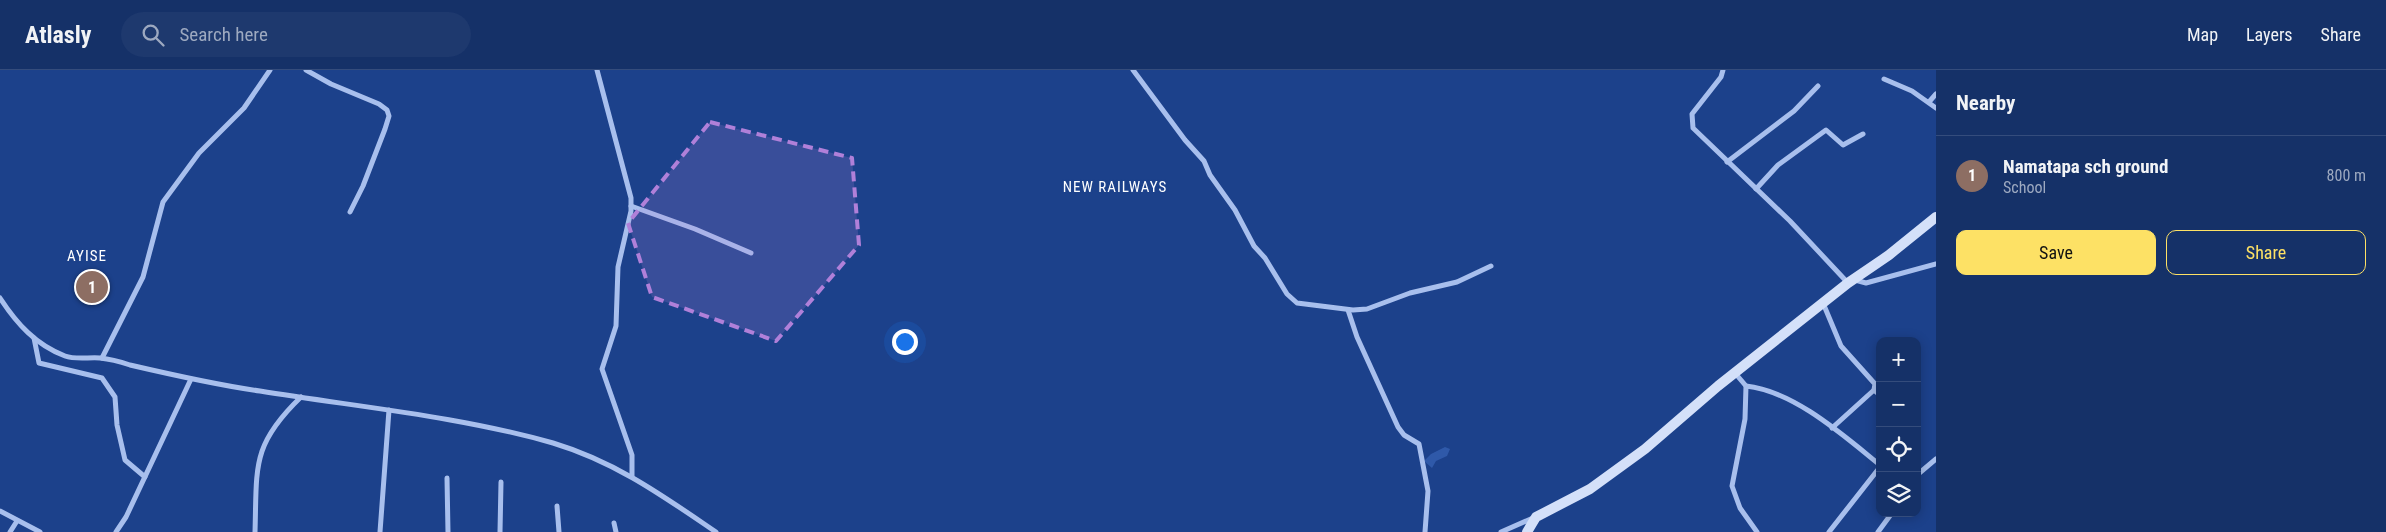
<!DOCTYPE html>
<meta charset="utf-8">
<style>
body{margin:0;font-family:"Roboto Condensed",sans-serif;background:#1e396e;color:#f1f3f6}
.controls{position:absolute;right:15px;bottom:15px;display:grid;overflow:hidden;border-radius:10px;box-shadow:0 2px 12px #0003}
.controls button{width:45px;height:45px;display:grid;place-items:center;padding:0;border:0;border-bottom:1px solid #344c7c;background:#153168;color:#f1f3f6;font:25px sans-serif}
.you{position:absolute;left:904px;top:271px;width:18px;height:18px;margin:-12px;border:4px solid #fff;border-radius:50%;background:#1a73e8;box-shadow:0 0 0 8px #1a73e833}
.badge{display:grid;place-items:center;width:32px;height:32px;border-radius:50%;background:#fde165;color:#fff;font-size:16px;font-weight:700}
.pin{position:absolute;translate:-50% -50%;border:2px solid #fff;box-shadow:0 1px 5px #0006}
.list{margin:0;padding:0;list-style:none}
h2{display:flex;justify-content:space-between;align-items:center;height:65px;margin:0;padding:0 20px;font-size:21px}
h2 small{font-size:16px;font-weight:400;color:#9da9c0}
.list li{display:grid;grid-template-columns:32px 1fr auto;gap:15px;align-items:center;box-sizing:border-box;height:80px;padding:0 20px;border-top:1px solid #344c7c}
.list b{display:block;font-size:19px;white-space:nowrap}
.list p{margin:0;font-size:16px;white-space:nowrap;color:#9da9c0}
.list em{font-size:16px;font-style:normal;color:#9da9c0}
.actions{display:flex;gap:10px;padding:15px 20px}
.actions a{flex:1;padding:11px 0;border:1px solid #fde165;border-radius:10px;text-align:center;font-size:18px;color:#fde165}
.actions .main{background:#fde165;color:#111}
.icon{flex:none;width:28px;height:28px;fill:none;stroke:currentColor;stroke-width:2;stroke-linecap:round;stroke-linejoin:round}
.map{position:relative;flex:none;width:1936px;height:462px;overflow:hidden}
header{display:flex;align-items:center;gap:30px;box-sizing:border-box;height:70px;padding:0 25px;background:#153168;border-bottom:1px solid #344c7c}
header strong{font-size:24px}
nav{display:flex;gap:28px;margin-inline-start:auto;font-size:18px}
.search{width:350px;height:45px;background:#1e396e;display:flex;align-items:center;gap:12px;box-sizing:border-box;padding:0 18px;border-radius:28px;color:#9da9c0;font-size:19px}
main{display:flex}
aside{flex:1;background:#153168}
.map>svg:first-child{display:block}
.green{fill:#2f59a9}
.lines{fill:none;stroke-linecap:round;stroke-linejoin:round}
.street{stroke:#a8bfed;stroke-width:5}
.secondary{stroke:#d4e0f9;stroke-width:10}
.marked{fill:#b080d9;fill-opacity:0.2;stroke:#b080d9;stroke-width:4;stroke-dasharray:10 6;stroke-linejoin:round}
.labels{text-anchor:middle;stroke-width:4;stroke-linejoin:round;paint-order:stroke}
.quarter-label{font-size:15px;letter-spacing:1px;fill:#fff;stroke:#1c418b}
</style>
<header>
<strong>Atlasly</strong>
<div class="search"><svg class="icon" aria-label="search" viewBox="0 0 24 24"><circle cx="10" cy="10" r="6"/><path d="M15 15l6 6"/></svg>Search here</div>
<nav><a>Map</a><a>Layers</a><a>Share</a></nav>
</header>
<main>
<div class="map">
<svg width="1936" height="462" viewBox="0 0 1936 462">
<rect width="100%" height="100%" fill="#1c418b"/>
<polygon class="green" points="1445,377 1450,379 1447,386 1436,391 1432,398 1424,391 1431,384"/>
<g class="lines">
<g class="street">
<polyline points="306,0 331,14 379,34 387,40 389,46 385,59 363,116 350,142"/>
<polyline points="597,0 631,128 631,141 618,197 616,256 602,299 632,385 632,406"/>
<polyline points="1133,0 1185,70 1204,91 1210,105 1235,140 1254,176 1265,188 1287,224 1297,233 1353,240 1367,239 1410,223 1457,212 1491,196"/>
<polyline points="1723,0 1721,7 1692,44 1693,58 1790,151 1848,213"/>
<polyline points="1884,9 1912,21 1936,38"/>
<polyline points="1929,32 1936,24"/>
<polyline points="1727,92 1794,41 1818,16"/>
<polyline points="1756,119 1778,95 1826,60 1843,75 1863,64"/>
<polyline points="631,136 695,159 751,183"/>
<polyline points="1855,210 1866,213 1936,194"/>
<path d="M0 228C17 254 36 275 65 286 76 290 89 287 100 288 110 289 121 292 130 295 173 305 216 315 260 321 358 337 458 346 553 373 616 392 663 426 716 462"/>
<polyline points="1823,233 1841,276 1875,314 1874,320 1880,325"/>
<polyline points="1348,240 1357,267 1398,357 1404,365 1419,374 1428,421 1425,462"/>
<polyline points="34,268 39,293 102,308 115,327 117,355 125,390 145,407"/>
<polyline points="102,288 143,207 163,132 199,83 244,38 270,0"/>
<polyline points="1735,303 1746,316"/>
<polyline points="1832,358 1874,320"/>
<polyline points="1917,405 1936,389"/>
<polyline points="447,408 448,462"/>
<polyline points="557,436 559,462"/>
<polyline points="0,441 40,462"/>
<polyline points="614,453 616,462"/>
<polyline points="10,462 17,451"/>
<polyline points="116,462 126,447 191,309"/>
<path d="M255 462C257 397 251 375 301 327"/>
<polyline points="380,462 389,340"/>
<polyline points="500,462 501,412"/>
<polyline points="1501,462 1533,448"/>
<path d="M1757 462 1740 438 1732 416 1745 349 1746 316C1794 321 1844 366 1880 395"/>
<polyline points="1829,462 1880,397"/>
<polyline points="1878,462 1892,443"/>
</g>
<polyline class="secondary" points="1527,462 1536,447 1590,419 1645,379 1718,316 1848,213 1889,185 1936,147"/>
</g>
<path class="marked" d="M710 52 852 88 859 175 776 271 652 227 628 153Z"/>
<g class="labels">
<g class="quarter-label">
<text x="1115" y="122">NEW RAILWAYS</text>
<text x="87" y="191">AYISE</text>
</g>
</g>
</svg>
<div class="controls">
<button>+</button>
<button>−</button>
<button><svg class="icon" aria-label="locate" viewBox="0 0 24 24"><circle cx="12" cy="12" r="6"/><path d="M12 2v4M12 18v4M2 12h4M18 12h4"/></svg></button>
<button><svg class="icon" aria-label="layers" viewBox="0 0 24 24"><path d="M12 4l9 5-9 5-9-5zM3 14l9 5 9-5"/></svg></button>
</div>
<div class="you"></div>
<div class="pin badge" style="left:92px;top:217px;background:#8d6e63">1</div>
</div>
<aside>
<h2>Nearby<small></small></h2>
<ul class="list">
<li><span class="badge" style="background:#8d6e63">1</span><div><b>Namatapa sch ground</b><p>School</p></div><em>800 m</em></li>
</ul>
<div class="actions"><a class="main">Save</a><a>Share</a></div>
</aside>
</main>
